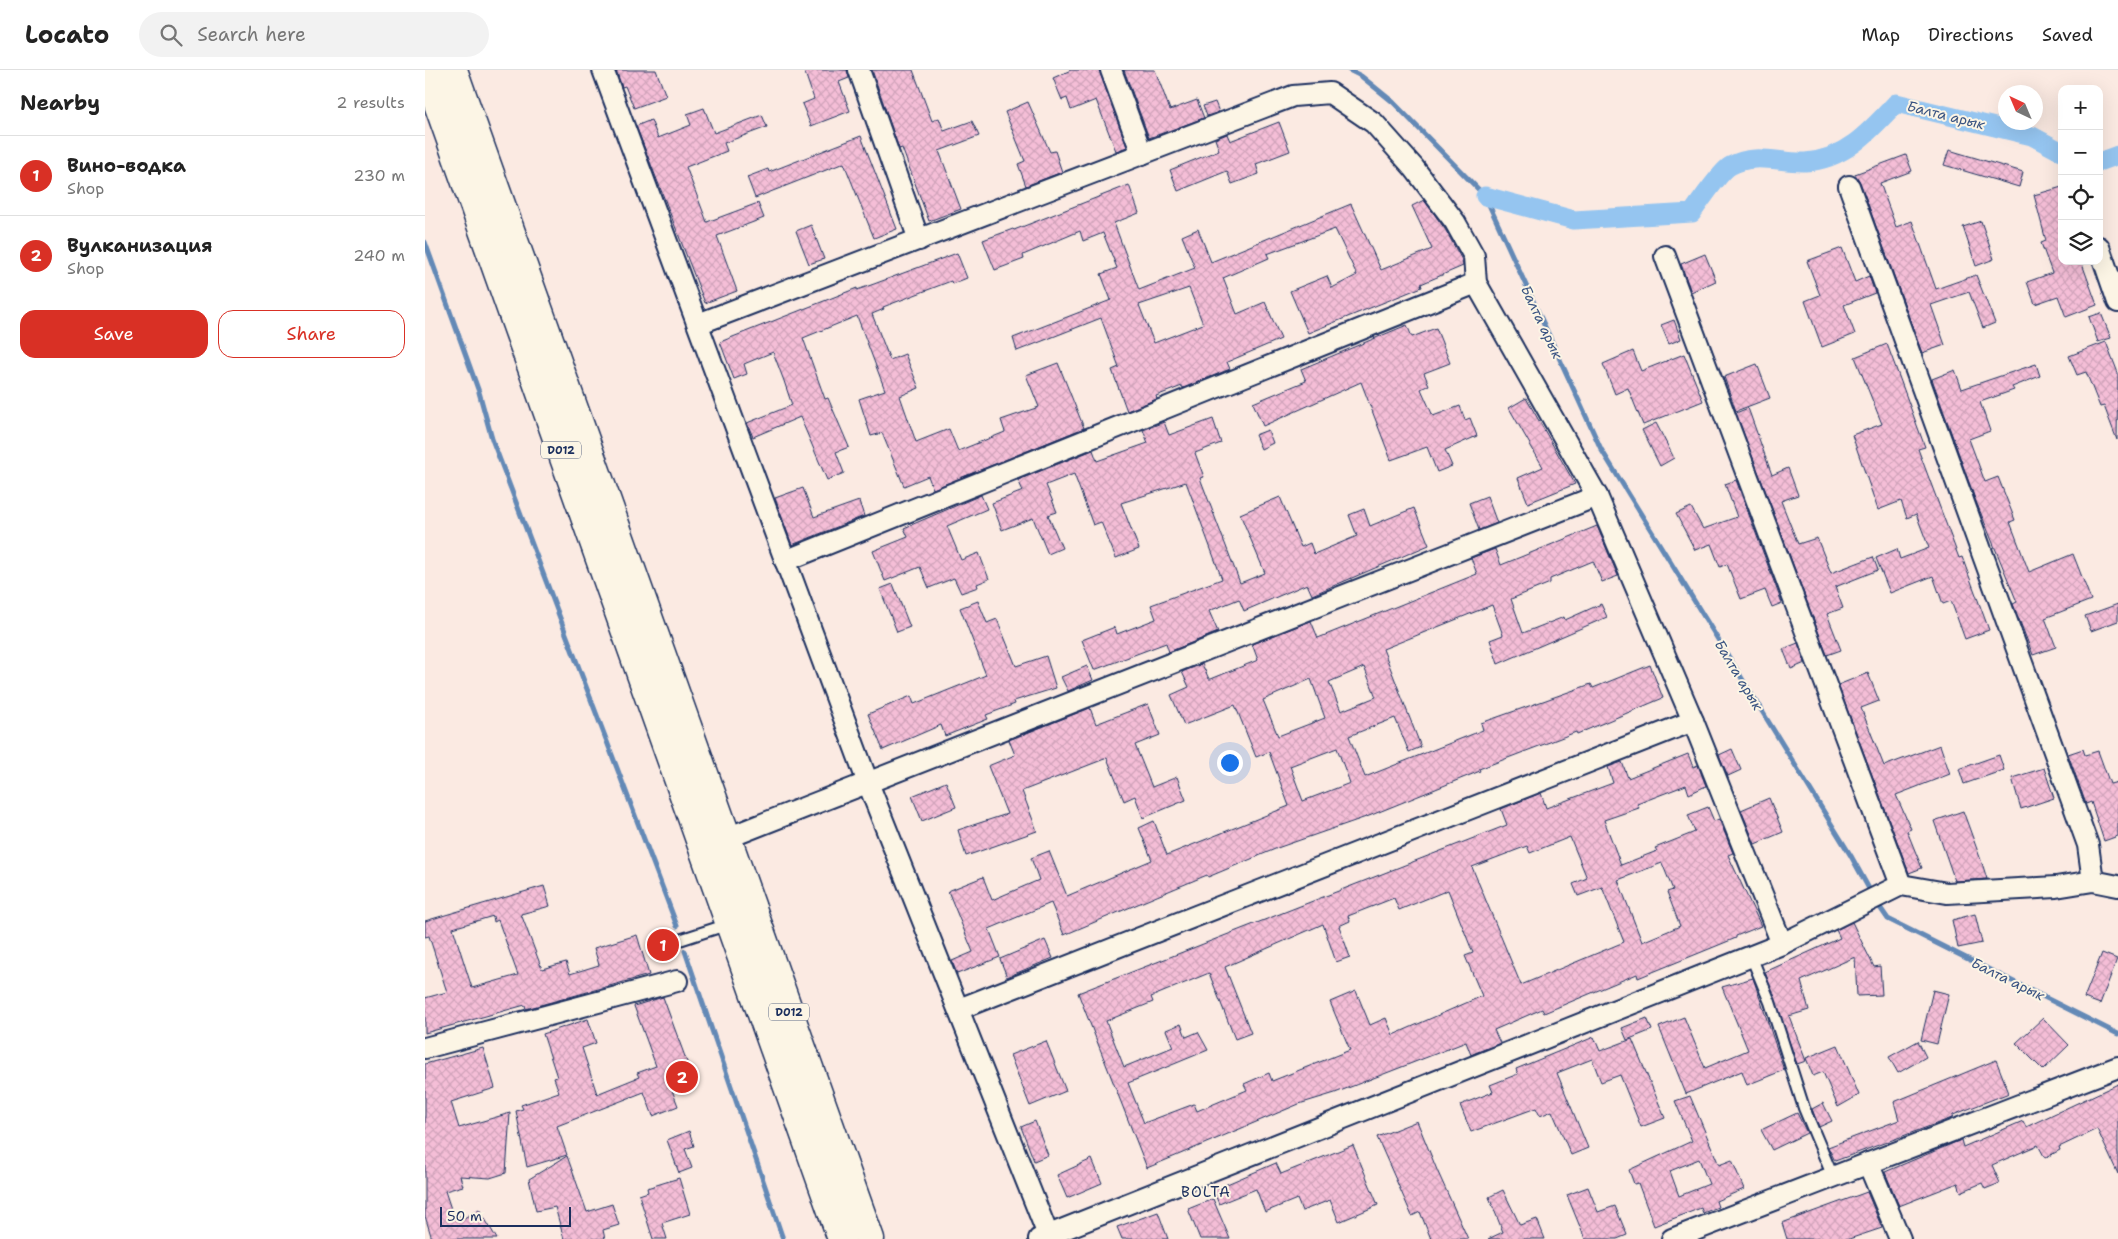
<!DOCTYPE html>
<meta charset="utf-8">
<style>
body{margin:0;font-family:"Shantell Sans",sans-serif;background:#f2f2f2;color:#222}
.controls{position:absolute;right:15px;top:15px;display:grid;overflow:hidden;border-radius:10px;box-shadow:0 5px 20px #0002}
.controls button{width:45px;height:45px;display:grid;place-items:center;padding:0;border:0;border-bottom:1px solid #e0e0e0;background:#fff;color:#222;font:25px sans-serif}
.compass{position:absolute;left:1573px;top:15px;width:45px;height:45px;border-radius:50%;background:#fff;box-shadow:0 5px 20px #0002;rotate:316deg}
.scale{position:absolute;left:15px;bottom:12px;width:131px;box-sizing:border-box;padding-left:5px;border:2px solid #1b2f5e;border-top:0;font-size:14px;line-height:18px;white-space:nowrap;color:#1b2f5e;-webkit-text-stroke:4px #fcf5e5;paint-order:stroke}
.you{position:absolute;left:804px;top:692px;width:18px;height:18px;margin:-12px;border:4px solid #fff;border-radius:50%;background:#1a73e8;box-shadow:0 0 0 8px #1a73e833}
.badge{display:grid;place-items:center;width:32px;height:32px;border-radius:50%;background:#d93025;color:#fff;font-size:16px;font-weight:700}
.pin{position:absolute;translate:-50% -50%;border:2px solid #fff;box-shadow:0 1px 5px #0006}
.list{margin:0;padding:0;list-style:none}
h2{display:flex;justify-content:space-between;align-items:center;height:65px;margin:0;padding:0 20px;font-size:21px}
h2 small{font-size:16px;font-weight:400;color:#767676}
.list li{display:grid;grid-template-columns:32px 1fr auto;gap:15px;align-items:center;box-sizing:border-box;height:80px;padding:0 20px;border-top:1px solid #e0e0e0}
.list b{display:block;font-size:19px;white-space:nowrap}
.list p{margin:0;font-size:16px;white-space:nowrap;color:#767676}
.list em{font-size:16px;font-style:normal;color:#767676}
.actions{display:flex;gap:10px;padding:15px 20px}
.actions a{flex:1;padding:11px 0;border:1px solid #d93025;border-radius:15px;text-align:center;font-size:18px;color:#d93025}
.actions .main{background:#d93025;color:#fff}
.icon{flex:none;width:28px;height:28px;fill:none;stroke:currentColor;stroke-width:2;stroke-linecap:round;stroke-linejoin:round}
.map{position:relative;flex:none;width:1693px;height:1169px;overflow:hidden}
header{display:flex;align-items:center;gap:30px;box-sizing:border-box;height:70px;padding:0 25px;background:#fff;border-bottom:1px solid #e0e0e0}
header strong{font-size:24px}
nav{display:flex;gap:28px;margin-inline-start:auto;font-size:18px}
.search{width:350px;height:45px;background:#f2f2f2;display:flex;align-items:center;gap:12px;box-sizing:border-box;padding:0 18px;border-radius:28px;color:#767676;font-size:19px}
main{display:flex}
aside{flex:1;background:#fff}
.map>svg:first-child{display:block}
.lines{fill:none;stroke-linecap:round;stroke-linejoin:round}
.stream{stroke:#6489b6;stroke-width:5}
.canal{stroke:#95c5f0;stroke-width:19}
.building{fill:url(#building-cross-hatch);stroke:#1b2f5e;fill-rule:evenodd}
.lane-casing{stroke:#1b2f5e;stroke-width:14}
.street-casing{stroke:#1b2f5e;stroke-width:24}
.highway-casing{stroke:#1b2f5e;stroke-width:31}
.lane{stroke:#fcf5e5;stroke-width:10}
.street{stroke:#fcf5e5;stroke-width:20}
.highway{stroke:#fcf5e5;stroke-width:28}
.labels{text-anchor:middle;stroke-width:4;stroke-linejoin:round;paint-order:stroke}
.shield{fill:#fcf5e5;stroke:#5e6a86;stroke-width:1}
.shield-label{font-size:11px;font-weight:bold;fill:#1b2f5e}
.water-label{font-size:14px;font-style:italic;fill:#3a5482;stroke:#fcf5e5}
.quarter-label{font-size:15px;letter-spacing:1px;fill:#1b2f5e;stroke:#fcf5e5}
</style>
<header>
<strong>Locato</strong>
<div class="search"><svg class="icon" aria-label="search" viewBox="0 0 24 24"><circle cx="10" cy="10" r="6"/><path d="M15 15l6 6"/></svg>Search here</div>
<nav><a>Map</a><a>Directions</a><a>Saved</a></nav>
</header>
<main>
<aside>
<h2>Nearby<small>2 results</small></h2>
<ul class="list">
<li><span class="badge">1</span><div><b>Вино-водка</b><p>Shop</p></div><em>230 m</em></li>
<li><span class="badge">2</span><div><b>Вулканизация</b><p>Shop</p></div><em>240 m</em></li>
</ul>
<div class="actions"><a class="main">Save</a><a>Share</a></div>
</aside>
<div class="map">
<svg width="1693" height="1169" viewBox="0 0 1693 1169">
<defs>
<pattern id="building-cross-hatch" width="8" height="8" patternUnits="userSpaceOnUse" patternTransform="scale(1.25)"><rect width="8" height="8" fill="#f5bed7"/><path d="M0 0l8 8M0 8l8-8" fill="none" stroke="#d1a4bb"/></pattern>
</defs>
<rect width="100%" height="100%" fill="#fbeae2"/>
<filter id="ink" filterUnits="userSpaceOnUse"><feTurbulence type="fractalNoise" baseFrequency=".02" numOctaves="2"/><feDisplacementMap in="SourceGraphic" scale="10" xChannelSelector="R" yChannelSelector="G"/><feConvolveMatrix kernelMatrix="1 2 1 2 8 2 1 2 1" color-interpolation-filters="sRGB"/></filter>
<g filter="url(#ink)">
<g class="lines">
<g class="stream">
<polyline points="924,0 936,6 968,32 1060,126 1176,379 1426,786 1448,826"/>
<polyline points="0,172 54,322 67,369 252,856"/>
<polyline points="1452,833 1463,849 1693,964"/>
<polyline points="260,881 358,1169"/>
</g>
<g class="canal">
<polyline points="1674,92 1693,85"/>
<path d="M1060 126 1149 150 1267 143C1274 133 1296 101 1305 96 1330 82 1354 93 1380 92 1420 90 1446 60 1471 33L1607 66 1637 82"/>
</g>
</g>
<g class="building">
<polygon points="191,0 231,0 241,26 209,38 200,16 197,17"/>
<polygon points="379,0 422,0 424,8 414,12 425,41 386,56 377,34 389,29"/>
<polygon points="447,0 488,0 507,51 514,48 519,61 547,51 554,66 514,81 536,139 504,151 477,78 474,79"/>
<polygon points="646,0 674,0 702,77 691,81 671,30 646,40 642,28 637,30 628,8"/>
<polygon points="699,0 730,0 745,40 772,30 779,48 724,68"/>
<polygon points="603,32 625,82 630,81 637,102 601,116 593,94 600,91 580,42"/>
<polygon points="790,32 794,42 782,46 778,36"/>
<polygon points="279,38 289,63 337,45 342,57 299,73 302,81 261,97 282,152 333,133 339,148 292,166 312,221 280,233 211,56 226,50 233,68 266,55 262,44"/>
<polygon points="854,52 865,81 831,94 834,104 807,114 802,101 753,121 745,100 794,80 790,69 802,64 805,71"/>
<polygon points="436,66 472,159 449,168 419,93 330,128 322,107 343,99 344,102"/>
<polygon points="1524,80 1598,102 1594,117 1519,95"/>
<polygon points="1481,85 1487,101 1455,113 1471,157 1487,151 1511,219 1551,205 1570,253 1558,258 1544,222 1506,235 1520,275 1497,283 1435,112 1430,104"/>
<path d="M704 115 714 143 689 153 714 220 770 198 757 166 773 159 786 192 926 134 956 200 1007 179 987 136 999 130 1020 159 1037 190 1038 196 996 214 997 217 883 263 865 221 902 206 907 218 932 205 910 159 842 184 844 188 798 208 812 244 840 232 856 269 802 292 805 299 758 318 757 316 731 326 732 329 702 341 687 300 694 297 676 248 592 281 588 268 686 230 676 204 692 198 678 163 658 171 655 161 598 185 599 189 570 200 558 170 588 159 589 160ZM764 218 778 254 729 273 714 235Z"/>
<polygon points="1637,117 1637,191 1656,191 1672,235 1641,247 1633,226 1610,234 1602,212 1627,203 1616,173 1621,171 1609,125"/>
<polygon points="1556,151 1569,189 1551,196 1538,157"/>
<polygon points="386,155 399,189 384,194 371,161"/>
<polygon points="1417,178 1430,212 1444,206 1450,223 1419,235 1430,264 1397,277 1380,231 1395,225 1382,191"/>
<polygon points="532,183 542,208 527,214 526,211 458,237 459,239 447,244 465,290 480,284 494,318 475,326 491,372 524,359 533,381 580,362 576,350 614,337 601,305 633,293 659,358 508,419 503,406 479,416 457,363 446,366 434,329 460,320 432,246 378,268 400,329 403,328 424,377 411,382 419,403 402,410 375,347 328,367 322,353 367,335 359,311 348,282 319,294 322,304 309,309 295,272 432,218 432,220 449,214"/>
<polygon points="1280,184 1291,211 1266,222 1256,194"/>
<polygon points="1676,243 1686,268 1673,272 1664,247"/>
<polygon points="1249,250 1256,269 1244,274 1236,255"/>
<polygon points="982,255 987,267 1011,258 1025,293 999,303 1004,315 996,319 1008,346 1035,336 1040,350 1045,348 1052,366 1020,380 1027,396 1012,402 1002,377 966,390 936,312 838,356 828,333 881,311 876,299"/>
<polygon points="1681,272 1693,303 1692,370 1679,336 1675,337 1661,302 1652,305 1644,286"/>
<polygon points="1462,274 1500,377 1493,379 1534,488 1537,487 1564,560 1540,569 1526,531 1518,534 1508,506 1465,523 1451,488 1472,479 1475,489 1504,478 1491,444 1482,448 1476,431 1453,440 1427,365 1457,354 1430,287"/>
<polygon points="1208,281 1216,301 1259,284 1278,331 1218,355 1203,318 1190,324 1178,294"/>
<polygon points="1332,294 1345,328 1311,341 1299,307"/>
<polygon points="1611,294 1615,306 1587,317 1589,320 1555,332 1565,361 1544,369 1560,412 1573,407 1590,450 1585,452 1604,502 1648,484 1666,530 1620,548 1631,577 1608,585 1588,534 1592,532 1550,429 1507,309 1530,300 1537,319"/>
<polygon points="1101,328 1150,414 1103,433 1093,408 1118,397 1084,338"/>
<polygon points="1323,338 1347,405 1363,398 1373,425 1356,431 1373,474 1392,468 1406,503 1448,487 1453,500 1410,517 1418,538 1402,544 1416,580 1402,585 1311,343"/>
<polygon points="788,349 796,373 770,383 779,407 775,408 815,513 840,503 815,444 855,427 876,477 885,473 889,484 932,466 924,445 939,439 945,456 989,438 1004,475 887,525 882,514 819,541 814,529 784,541 793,562 744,582 741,573 669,600 657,570 690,557 692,564 731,549 726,535 797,509 761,412 696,433 714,479 691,488 676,452 668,455 649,404 621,415 632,442 623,445 637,478 623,484 608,448 577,460 567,433 598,421 593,410 668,380 672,391 723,373 718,360 739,352 744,365"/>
<polygon points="1231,353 1249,388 1235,396 1217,360"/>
<polygon points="843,360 848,373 836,379 830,365"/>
<polygon points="1311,410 1357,533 1347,537 1340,520 1316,529 1302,494 1295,497 1286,474 1270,480 1251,444 1266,437 1278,459 1312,447 1300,414"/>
<polygon points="378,418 389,447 434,431 439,446 367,475 350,428"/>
<polygon points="556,425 562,439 522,456 536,490 554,483 564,509 552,514 553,517 536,523 529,508 504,518 495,497 460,511 448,481 483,467 479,458"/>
<polygon points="1062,426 1072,453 1054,460 1044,433"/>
<path d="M1172 456 1193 506 1177 512 1168 491 1125 509V513L1086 529 1098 563 1139 547 1140 550 1176 534 1182 547 1073 594 1065 570 1078 565 1067 535 958 579 996 677 984 682 970 648 924 666 940 707 1058 660 1056 653 1166 614 1168 618 1225 595 1238 628 1152 664 1151 662 1054 699 1055 701 944 746 855 777 783 807 782 805 639 865 626 833 564 859 575 887 532 904 527 891 548 882 523 821 558 807 567 830 614 810 606 788 624 781 642 826 727 790 714 758 729 751 742 785 864 736 844 682 831 687 810 635 759 655 746 625 764 617 757 602 777 594 784 609H786L833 590 827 574 886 551 893 568 1052 504 1046 488 1070 479 1076 495ZM939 597 951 627 916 641 904 612ZM886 609 900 648 853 666 838 630ZM912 678 925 713 878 731 865 696Z"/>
<polygon points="468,514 485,557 472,562 455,519"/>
<polygon points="553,531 562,553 572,549 591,596 621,586 631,618 589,631 590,634 561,645 563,649 520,666 516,655 458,680 443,644 486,626 489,634 561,605 535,538"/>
<polygon points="1693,534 1693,551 1666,561 1660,546"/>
<polygon points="1373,573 1380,593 1366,599 1358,579"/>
<polygon points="662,596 668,610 643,621 636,607"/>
<polygon points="1443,603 1454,631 1436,638 1459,696 1515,675 1525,704 1471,725 1486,759 1482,761 1497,798 1484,803 1413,615"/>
<polygon points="723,634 735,665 710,675 727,717 752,707 761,730 718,748 710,726 699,731 682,688 597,721 612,761 541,786 533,760 582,744 563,696 590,685 584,670 665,638 671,654"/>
<polygon points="1307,679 1316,700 1303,706 1294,685"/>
<polygon points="1658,679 1660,685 1673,681 1685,714 1693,712 1693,766 1679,771 1666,732 1661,734 1643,684"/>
<path d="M1263 684 1268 697 1273 695 1281 716 1264 724 1261 715 1212 734 1214 738 1179 750 1196 795 1232 781 1230 778 1270 762 1263 745 1283 737 1289 751 1294 749 1308 783 1303 785 1336 856 1311 866V868L1213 908 1212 904 1119 943 1117 939 1069 960 1075 973 1050 983 1046 985 1041 972 910 1023 874 1034 722 1098 653 923 1082 755 1076 739 1116 723 1121 738 1188 713 1183 697 1197 692 1203 708ZM1145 767 1162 808 1148 814 1153 826 1177 817 1199 872 1096 915 1047 797 1102 776 1105 783ZM1237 793 1248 820 1242 822 1255 856 1217 872 1193 810ZM1023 820 1048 883 1040 886 1057 926 968 965 961 948 945 955 931 921 905 932 925 980 847 1011 844 1003 819 1014 822 1020 772 1041 769 1034 719 1053 703 1013 783 980 773 962 761 967 756 954 741 960 748 977 699 997 681 951 728 932 726 927 784 903 810 969 826 963 800 897 898 854 911 892 925 887 914 856 925 851 923 846 969 828 974 840Z"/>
<polygon points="1574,685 1579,700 1539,714 1534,699"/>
<polygon points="1619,698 1629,728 1596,739 1587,708"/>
<polygon points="521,712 531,737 497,751 487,726"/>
<polygon points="1344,728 1358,762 1330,774 1316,740"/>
<polygon points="1538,741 1557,793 1562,809 1530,811 1509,751"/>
<path d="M119 816 125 836 96 844 117 899 141 892 145 904 174 895 169 878 212 865 224 905 101 939 100 935 0 963V928L22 922 4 866 0 867V851ZM68 846 69 852 73 850 93 905 47 918 28 858Z"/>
<polygon points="1550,844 1557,873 1533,878 1527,850"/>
<polygon points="1427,852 1449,897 1455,896 1457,925 1432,926 1430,887 1376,911 1384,940 1364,946 1381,991 1372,994 1340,902 1415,868 1411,860"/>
<polygon points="620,870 628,888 582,907 575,889"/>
<polygon points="1677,883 1692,889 1675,934 1659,928"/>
<polygon points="1328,908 1359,1000 1322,1015 1317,1001 1261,1024 1234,957 1259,947 1280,998 1323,980 1297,917"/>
<polygon points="1508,920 1524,924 1512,974 1496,970"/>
<polygon points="238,927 266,1003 244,1012 253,1036 228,1046 219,1022 132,1056 142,1085 102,1097 91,1041 98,1039 96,1035 134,1022 129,1008 132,1007 118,964 163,949 171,973 157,978 172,1024 214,1007 212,1003 231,996 209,936"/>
<polygon points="1222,948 1227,960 1202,970 1197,958"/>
<polygon points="1618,948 1644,975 1618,1000 1591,973"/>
<polygon points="1169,967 1175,981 1207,969 1240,1048 1216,1057 1195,1005 1176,1012 1167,989 1132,1003 1163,1078 1146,1085 1127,1041 1115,1046 1111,1038 1046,1062 1035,1035 1068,1022 1065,1015 1093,1004 1091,999"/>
<polygon points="621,971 641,1021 605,1036 585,985"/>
<polygon points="1493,971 1501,987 1473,1003 1464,987"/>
<polygon points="1413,975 1434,1025 1413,1037 1398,1002 1388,1006 1381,988"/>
<polygon points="58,978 70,1018 26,1032 34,1058 85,1043 81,1103 65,1108 35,1106 38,1116 20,1121 29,1148 35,1146 36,1150 54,1139 72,1169 7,1169 0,1146 0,994"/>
<polygon points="1571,990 1584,1023 1528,1045 1527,1048 1410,1091 1403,1077 1474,1050 1469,1032"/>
<polygon points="1693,1014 1693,1104 1672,1059 1634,1077 1635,1080 1620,1088 1613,1075 1567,1095 1575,1113 1560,1119 1557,1113 1536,1122 1533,1113 1474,1136 1460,1102 1536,1070 1538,1077 1598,1051 1601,1057"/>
<path d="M1265 1026 1294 1095 1307 1090 1319 1119 1291 1131 1293 1137 1278 1143 1276 1138 1229 1156 1213 1113 1209 1114 1204 1100 1267 1071 1250 1031ZM1274 1089 1284 1114 1254 1126 1245 1101Z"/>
<polygon points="1398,1033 1407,1051 1394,1057 1387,1039"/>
<polygon points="1372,1043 1382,1063 1347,1080 1336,1060"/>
<polygon points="610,1051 623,1085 609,1091 596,1057"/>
<polygon points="992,1051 1012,1100 1043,1169 1006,1169 995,1142 987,1146 952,1067"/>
<polygon points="264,1061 269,1076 260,1079 267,1098 254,1103 242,1070"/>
<polygon points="928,1075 953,1135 914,1152 905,1130 877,1141 872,1129 840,1142 831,1119 794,1134 788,1120 851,1093 856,1104"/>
<polygon points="142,1086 162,1142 187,1134 194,1155 178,1160 180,1169 139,1169 130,1137 111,1141 104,1109"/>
<polygon points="667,1089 677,1113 642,1128 632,1105"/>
<polygon points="254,1108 265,1144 237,1153 242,1169 228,1169 214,1125 223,1122 222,1118"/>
<polygon points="1163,1117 1173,1142 1190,1136 1202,1165 1192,1169 1160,1169 1142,1125"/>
<polygon points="1078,1120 1095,1155 1112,1149 1120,1169 1063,1169 1078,1162 1064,1127"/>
<polygon points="1442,1122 1457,1158 1424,1169 1362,1169 1357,1153"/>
<polygon points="788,1129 805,1169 775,1169 763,1139"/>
<polygon points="733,1142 743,1169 697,1169 692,1157"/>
</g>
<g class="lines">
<defs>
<g id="lane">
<polyline points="236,876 304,854"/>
<polyline points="1326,886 1345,932 1379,1038 1408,1107"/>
</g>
<g id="street">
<polyline points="178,0 443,713 623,1165"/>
<polyline points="434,0 494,170"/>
<polyline points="686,0 717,84"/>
<polyline points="1424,116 1663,775 1668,811"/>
<polyline points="1674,177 1693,232"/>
<polyline points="1240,186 1476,815"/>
<polyline points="273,254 868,26 905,23 949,53 989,98 1030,152 1049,186 1051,213 1172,426 1268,651 1357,874"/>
<polyline points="360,491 1051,213"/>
<polyline points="302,768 1172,426"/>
<polyline points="534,939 1268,651"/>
<polyline points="0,978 252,911"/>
<polyline points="1443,1093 1475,1169"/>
<polyline points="614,1169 1357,874 1476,815 1522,823 1631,817 1668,811 1693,816"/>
<polyline points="1247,1169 1693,997"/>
</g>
<g id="highway">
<polyline points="1,0 417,1169"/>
<polyline points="28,0 445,1169"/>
</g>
</defs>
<use href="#lane" class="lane-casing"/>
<use href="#street" class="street-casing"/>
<use href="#highway" class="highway-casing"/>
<use href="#lane" class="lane"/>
<use href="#street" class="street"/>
<use href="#highway" class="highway"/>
</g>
</g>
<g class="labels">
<g class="shield">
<rect x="116" y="371.5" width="40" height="17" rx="4"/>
<rect x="344" y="933.5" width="40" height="17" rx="4"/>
</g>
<g class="shield-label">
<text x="136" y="384">D012</text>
<text x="364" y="946">D012</text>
</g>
<g class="water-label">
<text transform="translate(1521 45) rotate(14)" y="5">Балта арык</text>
<text transform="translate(1117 252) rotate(65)" y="5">Балта арык</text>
<text transform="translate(1314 605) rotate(59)" y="5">Балта арык</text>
<text transform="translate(1583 909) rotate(26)" y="5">Балта арык</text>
</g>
<g class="quarter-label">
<text x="781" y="1127">BOLTA</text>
</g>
</g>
</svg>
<div class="controls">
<button>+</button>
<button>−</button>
<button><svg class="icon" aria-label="locate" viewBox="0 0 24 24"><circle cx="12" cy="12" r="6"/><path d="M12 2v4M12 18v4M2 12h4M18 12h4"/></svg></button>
<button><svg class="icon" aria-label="layers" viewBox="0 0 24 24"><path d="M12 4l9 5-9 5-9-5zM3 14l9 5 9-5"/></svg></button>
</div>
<svg class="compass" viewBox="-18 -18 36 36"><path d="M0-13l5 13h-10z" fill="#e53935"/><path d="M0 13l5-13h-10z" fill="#767676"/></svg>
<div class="scale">50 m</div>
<div class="you"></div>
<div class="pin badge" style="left:238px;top:875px">1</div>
<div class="pin badge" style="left:257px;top:1007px">2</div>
</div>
</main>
